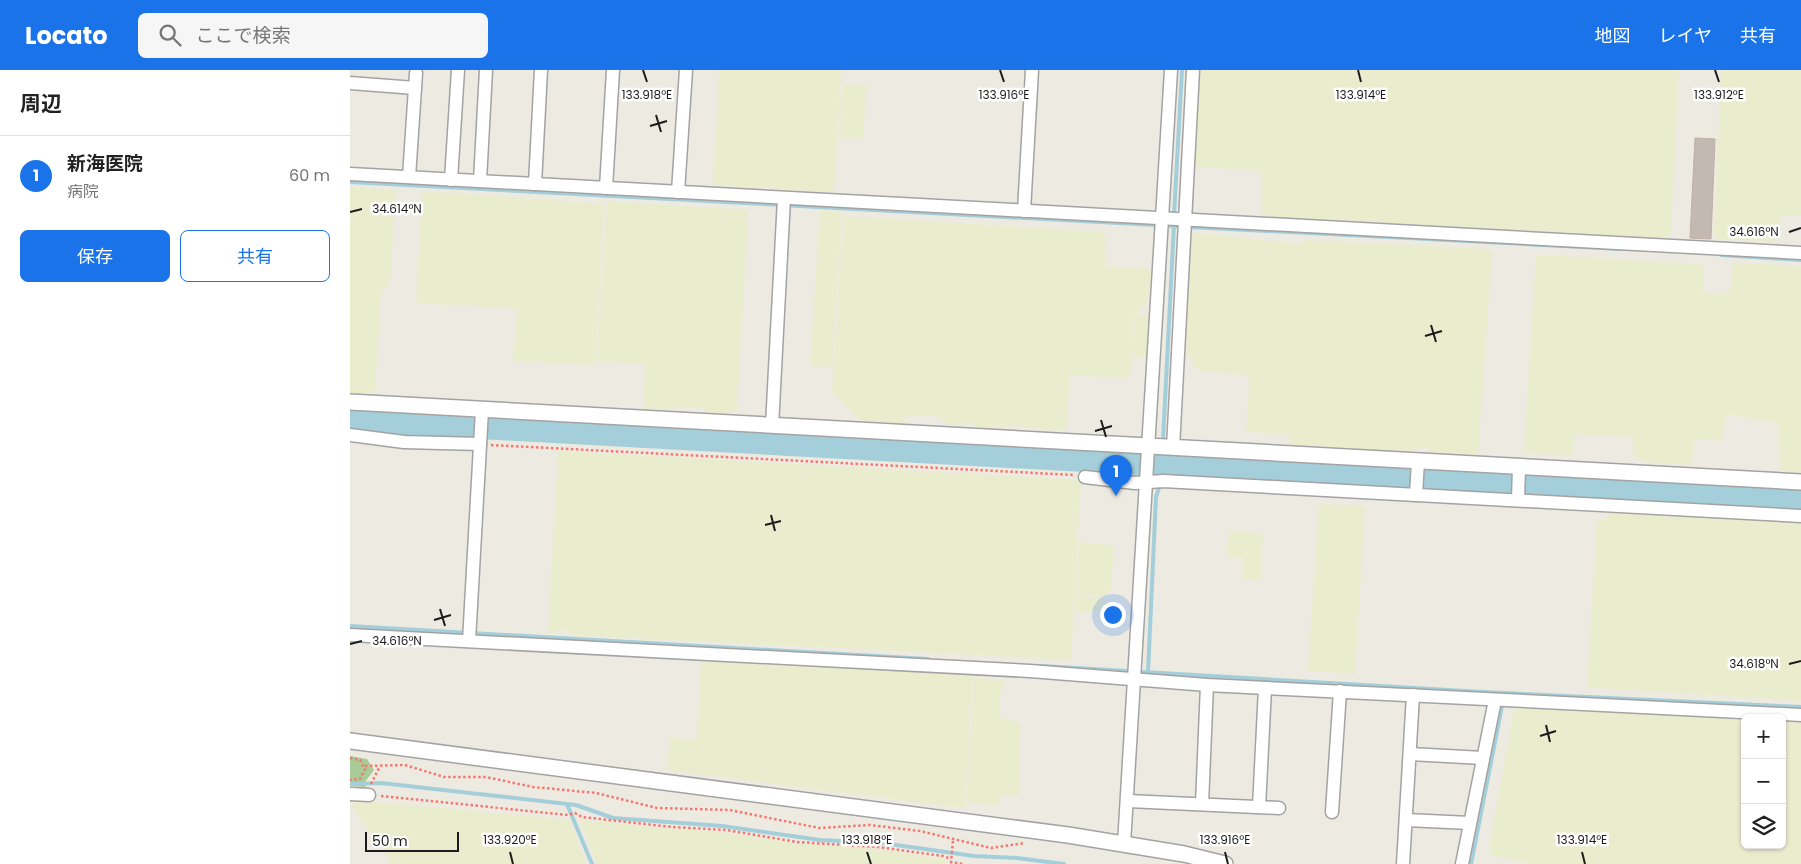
<!DOCTYPE html>
<html lang="ja">
<meta charset="utf-8">
<style>
body{margin:0;font-family:Poppins,"Noto Sans JP",sans-serif;background:#f6f6f6;color:#222}
.controls{position:absolute;right:15px;bottom:15px;display:grid;overflow:hidden;border-radius:8px;box-shadow:0 1px 4px #0004}
.controls button{width:45px;height:45px;display:grid;place-items:center;padding:0;border:0;border-bottom:1px solid #e0e0e0;background:#fff;color:#222;font:25px sans-serif}
.scale{position:absolute;left:15px;bottom:12px;width:94px;box-sizing:border-box;padding-left:5px;border:2px solid #1c1c1c;border-top:0;font-size:14px;line-height:18px;white-space:nowrap;color:#1c1c1c;-webkit-text-stroke:4px #fff;paint-order:stroke}
.you{position:absolute;left:762px;top:544px;width:18px;height:18px;margin:-12px;border:4px solid #fff;border-radius:50%;background:#1a73e8;box-shadow:0 0 0 8px #1a73e833}
.badge{display:grid;place-items:center;width:32px;height:32px;border-radius:50%;background:#1a73e8;color:#fff;font-size:16px;font-weight:700}
.pin{position:absolute;translate:-50% -41px;filter:drop-shadow(0 1px 2px #0008)}
.pin::after{content:'';position:absolute;top:26px;width:18px;height:15px;background:inherit;clip-path:polygon(0 0,100% 0,50% 100%)}
.list{margin:0;padding:0;list-style:none}
h2{display:flex;justify-content:space-between;align-items:center;height:65px;margin:0;padding:0 20px;font-size:21px}
h2 small{font-size:16px;font-weight:400;color:#767676}
.list li{display:grid;grid-template-columns:32px 1fr auto;gap:15px;align-items:center;box-sizing:border-box;height:80px;padding:0 20px;border-top:1px solid #e0e0e0}
.list b{display:block;font-size:19px;white-space:nowrap}
.list p{margin:0;font-size:16px;white-space:nowrap;color:#767676}
.list em{font-size:16px;font-style:normal;color:#767676}
.actions{display:flex;gap:10px;padding:15px 20px}
.actions a{flex:1;padding:11px 0;border:1px solid #1a73e8;border-radius:8px;text-align:center;font-size:18px;color:#1a73e8}
.actions .main{background:#1a73e8;color:#fff}
.icon{flex:none;width:28px;height:28px;fill:none;stroke:currentColor;stroke-width:2;stroke-linecap:round;stroke-linejoin:round}
.map{position:relative;flex:none;width:1451px;height:794px;overflow:hidden}
header{display:flex;align-items:center;gap:30px;box-sizing:border-box;height:70px;padding:0 25px;background:#1a73e8;color:#fff}
header strong{font-size:24px}
nav{display:flex;gap:28px;margin-inline-start:auto;font-size:18px}
.search{width:350px;height:45px;background:#f6f6f6;display:flex;align-items:center;gap:12px;box-sizing:border-box;padding:0 18px;border-radius:8px;color:#767676;font-size:19px}
main{display:flex}
aside{flex:1;background:#fff}
.map>svg:first-child{display:block}
.farmland{fill:#eaecce}
.forest{fill:#a8cb98}
.lines{fill:none;stroke-linecap:round;stroke-linejoin:round}
.stream{stroke:#a4cfda;stroke-width:4}
.river{stroke:#a4cfda;stroke-width:22}
.building{fill:#c2b9b2;stroke:#beb0a5}
.minor-casing{stroke:#a3a3a3;stroke-width:15}
.tertiary-casing{stroke:#a3a3a3;stroke-width:18}
.path{stroke:#f4786d;stroke-width:2.5;stroke-dasharray:2.5 2.5;stroke-linecap:butt}
.minor{stroke:#fff;stroke-width:12}
.tertiary{stroke:#fff;stroke-width:15}
.ticks{fill:none;stroke:#1c1c1c;stroke-width:2}
.ticks-label{font-size:12px;text-anchor:middle;fill:#1c1c1c;stroke:#fff;stroke-width:5;stroke-linejoin:round;paint-order:stroke}
</style>
<header>
<strong>Locato</strong>
<div class="search"><svg class="icon" aria-label="search" viewBox="0 0 24 24"><circle cx="10" cy="10" r="6"/><path d="M15 15l6 6"/></svg>ここで検索</div>
<nav><a>地図</a><a>レイヤ</a><a>共有</a></nav>
</header>
<main>
<aside>
<h2>周辺<small></small></h2>
<ul class="list">
<li><span class="badge">1</span><div><b>新海医院</b><p>病院</p></div><em>60 m</em></li>
</ul>
<div class="actions"><a class="main">保存</a><a>共有</a></div>
</aside>
<div class="map">
<svg width="1451" height="794" viewBox="0 0 1451 794">
<rect width="100%" height="100%" fill="#edeae2"/>
<g class="farmland">
<polygon points="369,0 491,0 484,122 363,115"/>
<polygon points="848,0 1329,0 1321,163 1315,170 1199,162 1192,157 1191,161 911,146 912,101 848,97 843,88"/>
<polygon points="1371,0 1451,0 1451,146 1431,145 1430,167 1427,172 1369,169 1364,165"/>
<polygon points="493,14 517,16 513,69 489,67"/>
<polygon points="0,117 46,120 40,212 31,224 25,321 19,321 19,323 0,323"/>
<polygon points="72,121 254,134 245,295 163,291 167,239 68,233 66,229"/>
<polygon points="257,131 396,140 398,144 387,341 373,344 357,343 353,338 293,339 295,294 247,291"/>
<polygon points="470,140 492,141 482,297 460,296"/>
<polygon points="494,146 753,162 756,165 755,196 798,198 802,206 798,231 785,244 781,300 778,307 769,308 711,305 708,345 717,346 716,361 665,356 652,358 648,355 632,358 622,354 599,355 587,346 559,346 554,348 553,354 510,350 482,322"/>
<polygon points="841,163 954,174 955,170 1139,179 1142,184 1128,385 1079,382 1078,378 1067,377 1066,381 941,376 938,364 896,362 900,305 851,301 843,296 843,290 833,282"/>
<polygon points="1192,185 1354,194 1353,223 1380,224 1382,193 1451,196 1451,403 1435,402 1429,399 1428,353 1376,344 1372,371 1344,369 1342,395 1294,392 1288,389 1283,384 1283,367 1224,364 1223,385 1178,384 1174,381 1186,187"/>
<polygon points="786,244 800,245 796,289 783,287"/>
<polygon points="711,306 720,306 717,345 709,345"/>
<polygon points="208,381 731,410 721,590 227,565 212,560 198,563"/>
<polygon points="969,434 1015,436 1005,604 958,601"/>
<polygon points="1267,442 1310,444 1316,449 1322,444 1451,452 1451,631 1237,617 1247,449 1257,449 1258,443"/>
<polygon points="879,461 913,464 910,510 892,509 893,488 877,487"/>
<polygon points="730,472 764,476 761,521 758,521 757,526 726,524"/>
<polygon points="726,526 755,528 754,542 725,541"/>
<polygon points="357,588 622,603 615,737 612,738 317,700 320,668 347,670 351,592 357,592"/>
<polygon points="624,608 656,610 650,626 650,647 670,653 669,724 651,726 649,736 617,732"/>
<polygon points="1169,636 1382,647 1382,650 1386,651 1387,647 1395,648 1395,775 1432,775 1432,649 1451,650 1451,794 1182,794 1140,785 1140,771 1164,641"/>
<polygon points="3,730 219,750 237,794 36,794 40,789 2,737"/>
<polygon points="230,750 379,763 443,773 499,776 591,788 595,789 596,794 247,794"/>
</g>
<polygon class="forest" points="0,686 17,689 24,700 15,712 16,717 0,716"/>
<g class="lines">
<g class="stream">
<polyline points="0,112 805,155"/>
<polyline points="824,146 832,0"/>
<polyline points="820,156 1272,179"/>
<polyline points="1371,185 1451,190"/>
<polyline points="813,370 824,155"/>
<polyline points="813,396 814,389"/>
<polyline points="810,405 810,396"/>
<polyline points="0,556 578,589"/>
<polyline points="692,596 1133,622 1451,637"/>
<polyline points="798,602 806,427 809,418"/>
<polyline points="0,714 31,713 226,735 263,748 372,756 470,770 532,773 624,786 667,788 714,794"/>
<polyline points="217,734 242,794"/>
<polyline points="1121,794 1153,631"/>
</g>
<polyline class="river" points="0,351 1451,430"/>
</g>
<polygon class="building" points="1345,68 1365,69 1361,169 1340,168"/>
<g class="lines">
<defs>
<g id="minor">
<polyline points="0,13 65,18"/>
<polyline points="0,104 1451,183"/>
<polyline points="59,107 66,3"/>
<polyline points="101,110 108,0"/>
<polyline points="130,111 136,0"/>
<polyline points="185,114 191,0"/>
<polyline points="256,118 263,0"/>
<polyline points="328,122 336,0"/>
<polyline points="674,141 682,0"/>
<polyline points="422,356 434,128"/>
<polyline points="0,365 54,372 130,374"/>
<polyline points="823,378 843,0"/>
<polyline points="735,407 785,413 813,411 1451,446"/>
<polyline points="1066,425 1068,391"/>
<polyline points="1168,430 1169,397"/>
<polyline points="0,565 680,601 857,615 1451,645"/>
<polyline points="119,571 132,340"/>
<polyline points="1060,684 1133,688"/>
<polyline points="0,724 19,725"/>
<polyline points="778,731 929,738"/>
<polyline points="852,734 857,615"/>
<polyline points="909,737 915,618"/>
<polyline points="982,742 990,621"/>
<polyline points="1056,750 1120,753"/>
<polyline points="774,774 821,0"/>
<polyline points="1053,794 1063,625"/>
<polyline points="1112,794 1145,630"/>
</g>
<g id="tertiary">
<polyline points="0,332 1451,412"/>
<polyline points="0,671 718,765 834,784 875,794"/>
</g>
</defs>
<use href="#minor" class="minor-casing"/>
<use href="#tertiary" class="tertiary-casing"/>
<g class="path">
<polyline points="141,375 724,405"/>
<polyline points="0,688 10,690 15,699 10,709 0,710"/>
<polyline points="15,696 55,695 94,707 136,707 183,717 246,723 307,738 380,740 469,758 520,755 570,761 641,778 675,773"/>
<polyline points="21,714 30,696"/>
<polyline points="31,726 218,745 225,743 232,747 322,757 376,760 447,772 528,777 593,786 601,789"/>
<polyline points="603,771 601,792 613,794"/>
</g>
<use href="#minor" class="minor"/>
<use href="#tertiary" class="tertiary"/>
</g>
<path class="ticks" d="M293 0 297 12M650 0 654 12M1008 0 1011 12M1365 0 1369 12M306 45 311 62M300 56 317 51M0 142 12 139M1439 162 1451 158M1081 255 1086 272M1075 266 1092 261M751 350 756 367M745 361 762 356M421 445 425 461M415 455 431 451M90 539 95 556M84 550 101 545M0 574 12 571M1439 594 1451 591M1196 655 1200 672M1190 666 1206 661M160 782 163 794M517 782 521 794M875 782 878 794M1232 782 1235 794"/>
<g class="ticks-label">
<text x="297" y="29">133.918°E</text>
<text x="654" y="29">133.916°E</text>
<text x="1011" y="29">133.914°E</text>
<text x="1369" y="29">133.912°E</text>
<text x="47" y="143">34.614°N</text>
<text x="1404" y="166">34.616°N</text>
<text x="47" y="575">34.616°N</text>
<text x="1404" y="598">34.618°N</text>
<text x="160" y="774">133.920°E</text>
<text x="517" y="774">133.918°E</text>
<text x="875" y="774">133.916°E</text>
<text x="1232" y="774">133.914°E</text>
</g>
</svg>
<div class="controls">
<button>+</button>
<button>−</button>
<button><svg class="icon" aria-label="layers" viewBox="0 0 24 24"><path d="M12 4l9 5-9 5-9-5zM3 14l9 5 9-5"/></svg></button>
</div>
<div class="scale">50 m</div>
<div class="you"></div>
<div class="pin badge" style="left:766px;top:426px">1</div>
</div>
</main>
